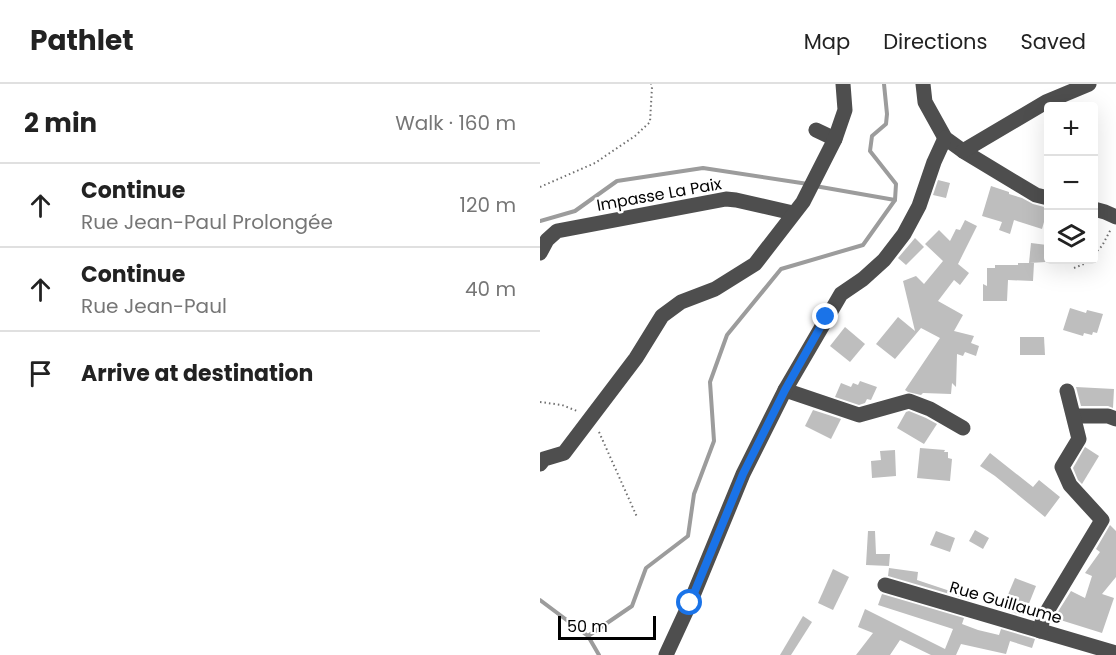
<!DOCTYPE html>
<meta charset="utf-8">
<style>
body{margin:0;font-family:Poppins,sans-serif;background:#f2f2f2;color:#222}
.controls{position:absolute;right:18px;top:18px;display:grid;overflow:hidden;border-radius:6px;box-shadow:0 6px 24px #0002}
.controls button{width:54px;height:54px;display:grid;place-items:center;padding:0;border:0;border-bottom:2px solid #e0e0e0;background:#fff;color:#222;font:30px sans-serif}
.scale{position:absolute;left:18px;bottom:15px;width:98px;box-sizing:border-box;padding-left:6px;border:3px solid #000;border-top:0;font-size:16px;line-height:21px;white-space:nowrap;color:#000;-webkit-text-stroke:4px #fff;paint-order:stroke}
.stop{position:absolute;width:18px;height:18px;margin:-14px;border:4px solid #1a73e8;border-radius:50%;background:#fff}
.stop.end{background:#1a73e8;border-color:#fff;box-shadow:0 2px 6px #0008}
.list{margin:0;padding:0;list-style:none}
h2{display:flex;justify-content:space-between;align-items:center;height:78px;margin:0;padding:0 24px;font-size:26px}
h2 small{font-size:20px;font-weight:400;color:#767676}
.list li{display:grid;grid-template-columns:39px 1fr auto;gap:18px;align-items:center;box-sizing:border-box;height:84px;padding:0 24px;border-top:2px solid #e0e0e0}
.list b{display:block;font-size:22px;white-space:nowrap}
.list p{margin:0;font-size:20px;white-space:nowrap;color:#767676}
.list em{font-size:20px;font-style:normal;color:#767676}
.icon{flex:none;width:33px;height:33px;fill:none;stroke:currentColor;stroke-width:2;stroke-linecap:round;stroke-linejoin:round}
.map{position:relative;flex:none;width:576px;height:571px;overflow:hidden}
header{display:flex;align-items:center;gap:36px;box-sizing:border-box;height:84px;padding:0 30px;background:#fff;border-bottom:2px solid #e0e0e0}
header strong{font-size:28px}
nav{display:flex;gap:33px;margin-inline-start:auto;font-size:21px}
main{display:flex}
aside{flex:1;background:#fff}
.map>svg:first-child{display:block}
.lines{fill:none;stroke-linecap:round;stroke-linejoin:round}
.stream{stroke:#9c9c9c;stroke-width:4}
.building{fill:#bebebe}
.path{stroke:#707070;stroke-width:2;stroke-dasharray:1.5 3;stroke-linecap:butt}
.minor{stroke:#4e4e4e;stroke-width:15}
.route{stroke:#1a73e8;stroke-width:8}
.labels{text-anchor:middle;stroke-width:5;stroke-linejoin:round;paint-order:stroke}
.street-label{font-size:16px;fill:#000;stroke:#fff}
</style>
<header>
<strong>Pathlet</strong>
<nav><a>Map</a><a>Directions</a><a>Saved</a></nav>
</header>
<main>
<aside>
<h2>2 min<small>Walk · 160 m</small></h2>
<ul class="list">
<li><svg class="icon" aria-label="ahead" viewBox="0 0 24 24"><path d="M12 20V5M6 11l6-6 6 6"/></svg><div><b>Continue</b><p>Rue Jean-Paul Prolongée</p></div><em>120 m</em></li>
<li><svg class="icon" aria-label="ahead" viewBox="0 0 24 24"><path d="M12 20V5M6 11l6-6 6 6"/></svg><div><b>Continue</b><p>Rue Jean-Paul</p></div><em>40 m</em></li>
<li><svg class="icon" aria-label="arrive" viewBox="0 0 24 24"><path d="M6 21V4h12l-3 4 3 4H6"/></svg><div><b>Arrive at destination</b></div></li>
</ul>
</aside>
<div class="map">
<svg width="576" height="571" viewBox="0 0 576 571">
<rect width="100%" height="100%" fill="#fff"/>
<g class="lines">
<g class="stream">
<polyline points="275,102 355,116"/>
<polyline points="0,137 35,127 77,97 163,84 268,100"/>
<polyline points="0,516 48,552 59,571"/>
<polyline points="48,552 92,522 106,484 148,452 154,410 174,357 170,298 187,251 241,185 323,161 355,116 356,100 330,67 332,52 346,40 347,30 344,0"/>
</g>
</g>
<g class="building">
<polygon points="398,96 410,99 406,114 393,111"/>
<polygon points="451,102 469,108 469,110 482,114 493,120 508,124 502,145 474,136 470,150 459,146 462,138 442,132"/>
<polygon points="425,136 437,142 418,180 429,189 420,201 414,196 398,217 423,231 414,247 434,252 431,259 439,262 436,272 425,268 423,272 417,270 416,303 412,299 411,310 383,309 381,311 368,308 365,306 400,254 381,244 355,275 336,260 358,233 375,247 363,197 376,192 384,200 403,177 385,160 399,146 410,157 416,145 420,146"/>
<polygon points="375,154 384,163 366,181 358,174"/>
<polygon points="491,159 507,161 506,178 489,179"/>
<polygon points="478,179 494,179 493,197 468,196 467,217 443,217 443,200 447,202 447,184 455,184 455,181 478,181"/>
<polygon points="530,224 546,229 547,226 563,230 557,249 553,248 552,251 544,249 543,252 523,246"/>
<polygon points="305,243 325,260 310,278 290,262"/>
<polygon points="480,253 504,253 505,271 480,271"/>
<polygon points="320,297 337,303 331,316 327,315 325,319 319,321 295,313 301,299 311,303 313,299 318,301"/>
<polygon points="536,303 574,305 573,324 568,322 541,322"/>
<polygon points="273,326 301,335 291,355 265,342"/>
<polygon points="369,327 386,334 397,340 384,360 357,344 366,328"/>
<polygon points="545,363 559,372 542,400 538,396 533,384"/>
<polygon points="380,364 405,366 404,368 408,368 408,374 412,375 410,397 377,394"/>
<polygon points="355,366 356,392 332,394 331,377 341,376 340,367"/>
<polygon points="450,369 493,403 499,396 520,413 505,433 455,392 440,382"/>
<polygon points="570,441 576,447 576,493 562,510 574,514 562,549 514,534 531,507 545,514 552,492 545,489 560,468 556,465"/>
<polygon points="435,446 449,454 443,465 429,457"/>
<polygon points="328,447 335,447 336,470 350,470 349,482 326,481"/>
<polygon points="396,447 415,454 410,468 390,461"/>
<polygon points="349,484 378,488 377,496 431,514 430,516 348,492"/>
<polygon points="293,485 309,493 293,526 278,519"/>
<polygon points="475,494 496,502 484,532 462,525"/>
<polygon points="342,510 424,534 422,540 438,546 459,551 461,545 495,555 492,564 470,557 466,570 421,560 416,571 391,571 360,556 350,571 316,571 333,549 318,543 325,525 405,565 413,545 338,521"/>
<polygon points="263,532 272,538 251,571 240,571"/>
</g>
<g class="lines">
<g class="path">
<polyline points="0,103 55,79 95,52 110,38 112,3 111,0"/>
<polyline points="554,170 562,162 571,145"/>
<polyline points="534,184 544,180 548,176"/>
<polyline points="0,318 22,321 37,327"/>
<polyline points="59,348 97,433"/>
</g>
<g class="minor">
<polyline points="383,0 385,18 405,54 423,67 496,111 508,114"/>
<polyline points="276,46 295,55"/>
<polyline points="423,67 506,18 549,0"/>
<polyline points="554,125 565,128 576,133"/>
<polyline points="0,169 7,156 17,147 186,115 196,116 253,129"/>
<polyline points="245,306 319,331 369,317 390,325 423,344"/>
<polyline points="534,332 568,332 576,335"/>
<polyline points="0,380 4,375 24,369 96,274 122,232 141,218 175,205 215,180 263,118 295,55 305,26 303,0"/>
<polyline points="345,501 576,569"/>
<polyline points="500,547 503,534 562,436 530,401 522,383 539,355 527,307"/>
<polyline points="126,571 150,519 203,390 245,306 301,210 323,195 344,176 364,150 379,122 394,78 405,54"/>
</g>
</g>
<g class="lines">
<polyline class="route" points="150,519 203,390 245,306 286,233"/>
</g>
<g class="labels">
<g class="street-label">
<text transform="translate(119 110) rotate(-10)" y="6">Impasse La Paix</text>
<text transform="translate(466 518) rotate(16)" y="6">Rue Guillaume</text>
</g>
</g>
</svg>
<div class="controls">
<button>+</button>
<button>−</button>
<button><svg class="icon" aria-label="layers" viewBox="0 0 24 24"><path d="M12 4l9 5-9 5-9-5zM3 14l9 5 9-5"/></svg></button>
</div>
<div class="scale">50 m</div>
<div class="stop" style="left:150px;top:519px"></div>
<div class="stop end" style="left:286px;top:233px"></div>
</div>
</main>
